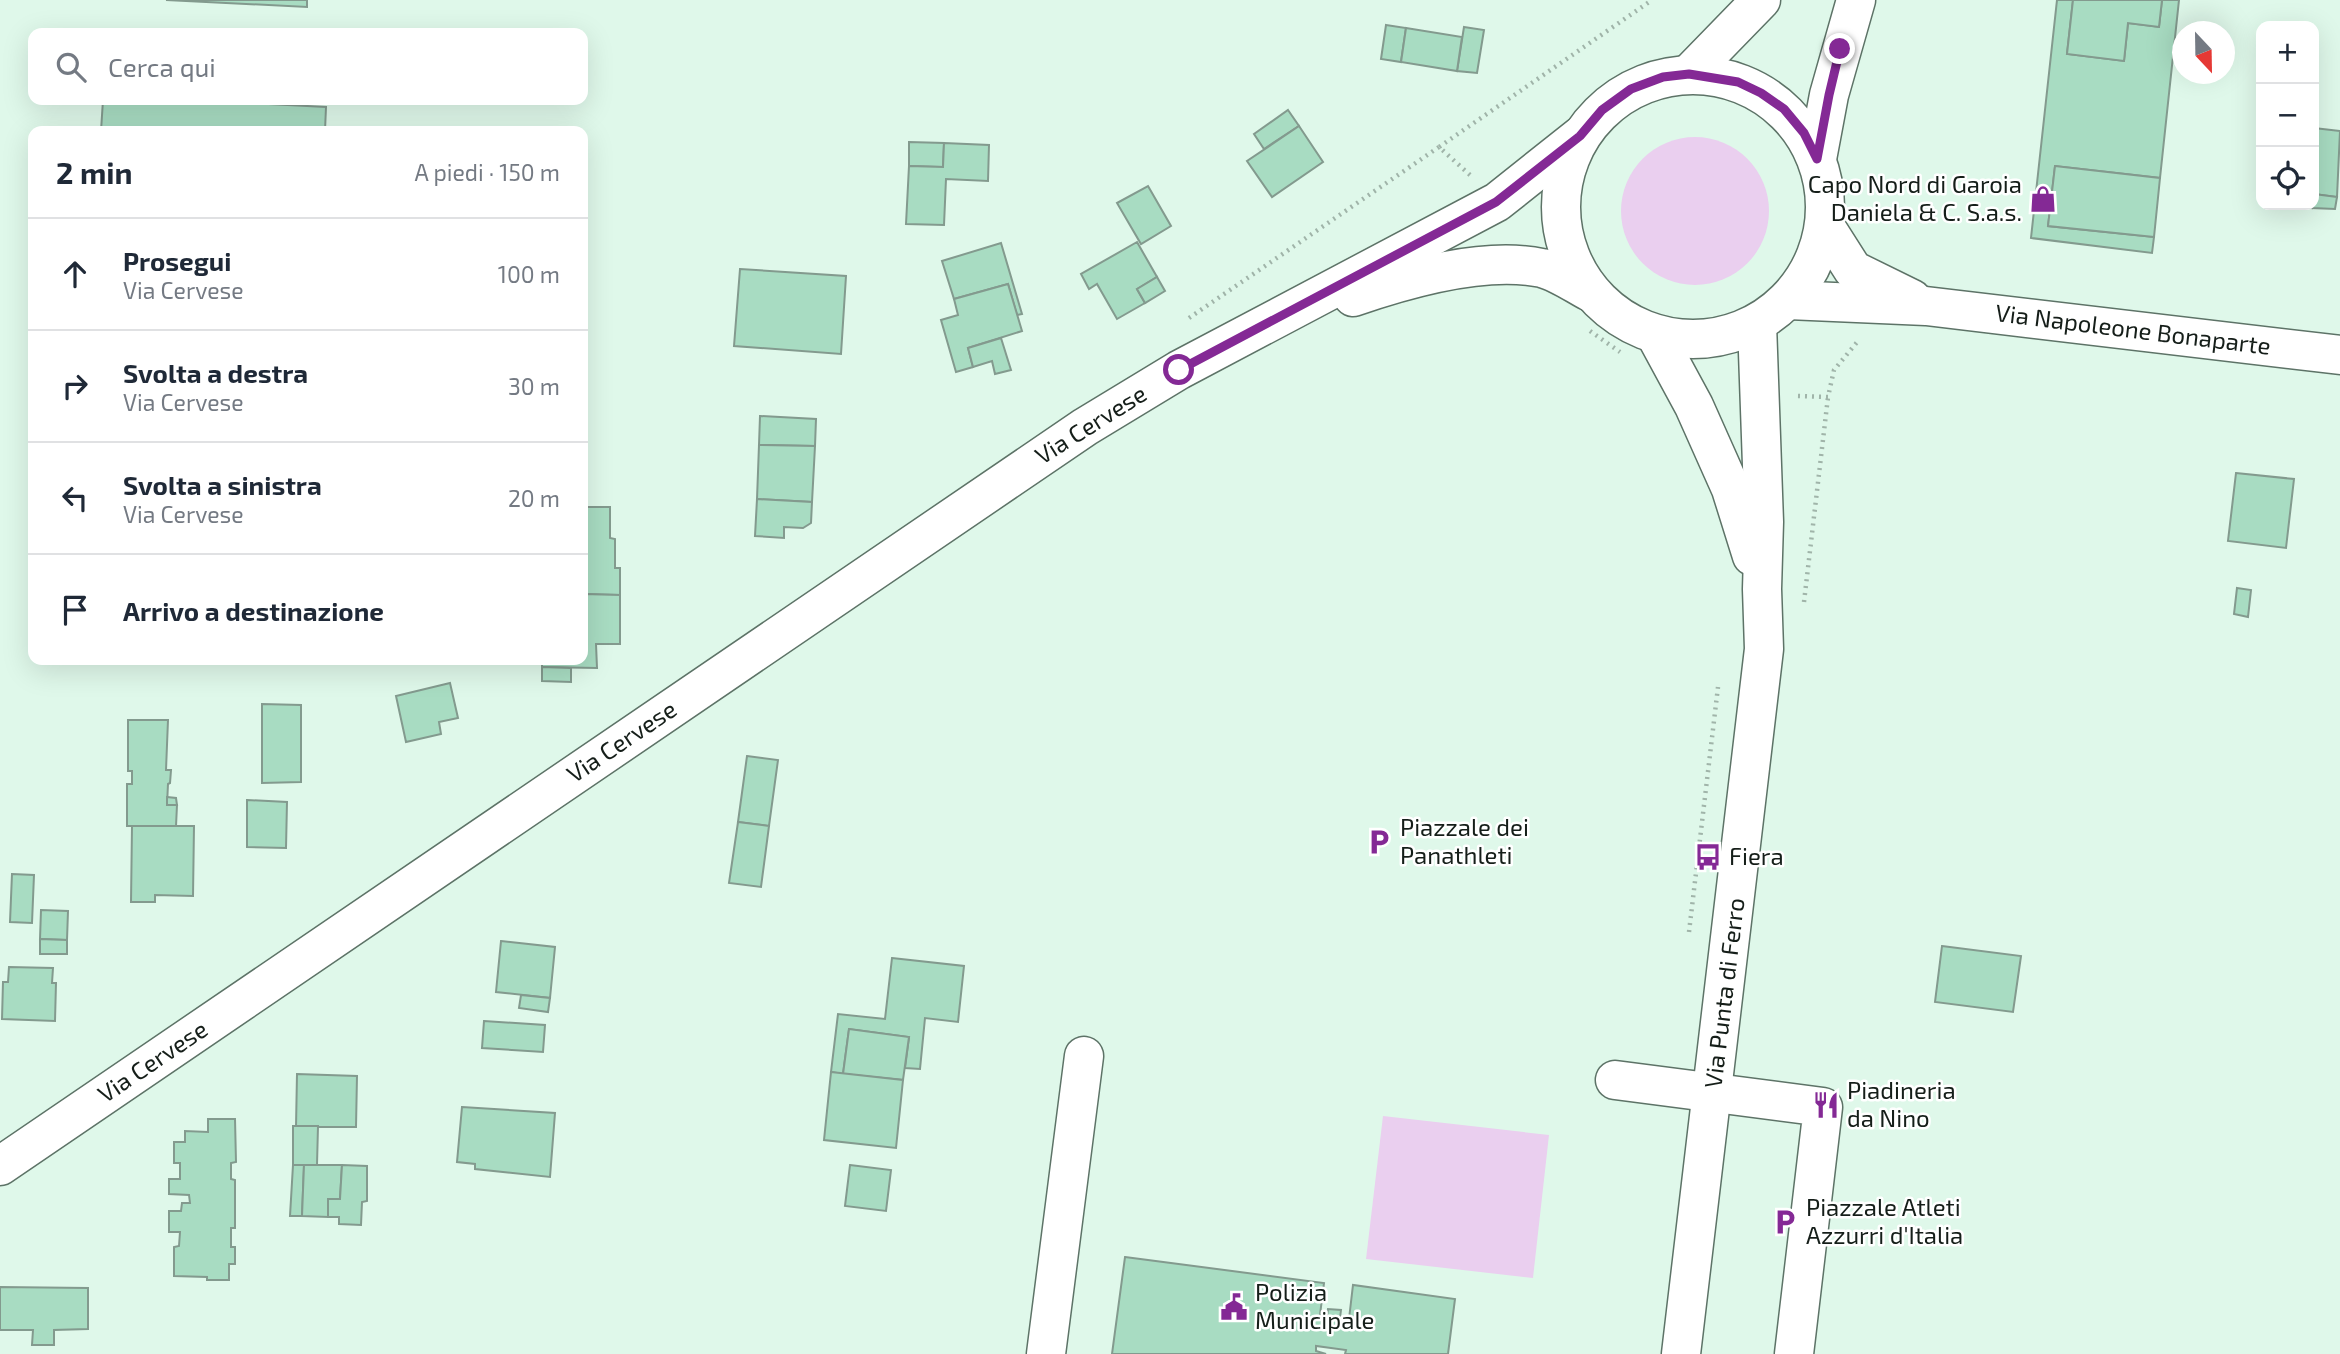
<!DOCTYPE html>
<html lang="it">
<meta charset="utf-8">
<style>
body{margin:0;font-family:"Exo 2",sans-serif;background:#f2f2f3;color:#1f2937}
.controls{position:absolute;right:21px;top:21px;display:grid;overflow:hidden;border-radius:14px;box-shadow:0 7px 28px #0002}
.controls button{width:63px;height:63px;display:grid;place-items:center;padding:0;border:0;border-bottom:2px solid #e0e1e3;background:#fff;color:#1f2937;font:35px sans-serif}
.compass{position:absolute;left:2172px;top:21px;width:63px;height:63px;border-radius:50%;background:#fff;box-shadow:0 7px 28px #0002;rotate:158deg}
.stop{position:absolute;width:21px;height:21px;margin:-16px;border:5px solid #842995;border-radius:50%;background:#fff}
.stop.end{background:#842995;border-color:#fff;box-shadow:0 2px 7px #0008}
.list{margin:0;padding:0;list-style:none}
h2{display:flex;justify-content:space-between;align-items:center;height:91px;margin:0;padding:0 28px;font-size:30px}
h2 small{font-size:23px;font-weight:400;color:#747a83}
.list li{display:grid;grid-template-columns:46px 1fr auto;gap:21px;align-items:center;box-sizing:border-box;height:112px;padding:0 28px;border-top:2px solid #e0e1e3}
.list b{display:block;font-size:26px;white-space:nowrap}
.list p{margin:0;font-size:23px;white-space:nowrap;color:#747a83}
.list em{font-size:23px;font-style:normal;color:#747a83}
.icon{flex:none;width:38px;height:38px;fill:none;stroke:currentColor;stroke-width:2;stroke-linecap:round;stroke-linejoin:round}
.map{position:relative;flex:none;width:2340px;height:1354px;overflow:hidden}
.search{position:absolute;background:#fff;box-shadow:0 7px 28px #0002;left:28px;top:28px;width:560px;height:77px;display:flex;align-items:center;gap:18px;box-sizing:border-box;padding:0 24px;border-radius:14px;color:#747a83;font-size:26px}
.panel{position:absolute;background:#fff;box-shadow:0 7px 28px #0002;left:28px;top:126px;width:560px;height:539px;border-radius:14px}
.map>svg:first-child{display:block}
.green{fill:#eacfef}
.building{fill:#a8dcc2;stroke:#839a8e;stroke-width:2}
.lines{fill:none;stroke-linecap:round;stroke-linejoin:round}
.minor-casing{stroke:#5d7367;stroke-width:41}
.major-casing{stroke:#5d7367;stroke-width:41}
.path{stroke:#a0b4a9;stroke-width:4.5;stroke-dasharray:2 5;stroke-linecap:butt}
.minor{stroke:#fff;stroke-width:38}
.major{stroke:#fff;stroke-width:38}
.route{stroke:#842995;stroke-width:9}
.labels{text-anchor:middle;stroke-width:5;stroke-linejoin:round;paint-order:stroke}
.poi-label{font-size:24px;fill:#151e19;stroke:#fff;text-anchor:start}
.street-label{font-size:24px;fill:#151e19;stroke:#fff}
</style>
<div class="map">
<svg width="2340" height="1354" viewBox="0 0 2340 1354">
<rect width="100%" height="100%" fill="#dff8ea"/>
<g class="green">
<circle cx="1695" cy="211" r="74"/>
<polygon points="1383,1116 1549,1135 1533,1278 1366,1259"/>
</g>
<g class="building">
<polygon points="166,0 307,0 307,7"/>
<polygon points="2057,0 2073,0 2067,54 2124,61 2128,23 2159,27 2162,0 2179,0 2160,178 2055,166 2048,226 2154,237 2152,253 2031,238"/>
<polygon points="2073,0 2162,0 2159,27 2128,23 2124,61 2067,54"/>
<polygon points="1386,25 1406,28 1401,62 1381,59"/>
<polygon points="1464,27 1484,30 1477,73 1457,71"/>
<polygon points="1406,28 1462,37 1457,71 1401,62"/>
<polygon points="103,100 188,100 326,107 325,131 101,131"/>
<polygon points="1288,110 1299,126 1264,149 1254,134"/>
<polygon points="1299,126 1323,162 1272,197 1247,161"/>
<polygon points="2314,128 2340,131 2337,197 2314,194"/>
<polygon points="909,142 944,143 943,167 909,166"/>
<polygon points="944,143 989,145 988,181 946,179 944,225 906,224 909,166 943,167"/>
<polygon points="2055,166 2160,178 2154,237 2048,226"/>
<polygon points="1148,186 1171,226 1141,244 1117,203"/>
<polygon points="2314,194 2337,197 2335,209 2312,208"/>
<polygon points="2288,205 2312,205 2312,208"/>
<polygon points="1137,242 1157,277 1137,289 1145,303 1117,319 1097,284 1089,289 1081,274"/>
<polygon points="1001,243 1022,314 1017,315 1008,284 954,299 942,261"/>
<polygon points="740,269 846,276 841,354 734,346"/>
<polygon points="1157,277 1165,291 1145,303 1137,289"/>
<polygon points="1008,284 1022,331 968,348 973,367 956,372 941,320 958,315 954,299"/>
<polygon points="1001,338 1011,370 995,374 992,361 973,367 968,348"/>
<polygon points="760,416 816,419 815,446 759,445"/>
<polygon points="759,445 815,446 812,502 757,499"/>
<polygon points="2236,473 2294,479 2286,548 2228,541"/>
<polygon points="757,499 812,502 811,523 803,528 784,527 784,538 755,536"/>
<polygon points="583,507 610,507 610,538 615,539 615,568 620,568 620,595 583,594"/>
<polygon points="2237,588 2251,590 2248,617 2234,614"/>
<polygon points="583,594 620,595 620,644 596,644 597,668 542,667 542,660 583,660"/>
<polygon points="542,667 571,668 571,682 542,681"/>
<polygon points="450,683 458,718 439,722 441,734 406,742 396,696"/>
<polygon points="262,704 301,705 301,782 262,783"/>
<polygon points="128,720 168,720 166,770 171,770 170,783 168,784 167,805 177,805 176,826 127,826 127,784 132,784 132,771 128,771"/>
<polygon points="747,756 778,760 769,826 738,822"/>
<polygon points="167,797 176,798 177,805 167,805"/>
<polygon points="247,800 287,802 286,848 247,847"/>
<polygon points="738,822 769,826 761,887 729,883"/>
<polygon points="132,826 194,826 193,896 155,895 155,902 131,902"/>
<polygon points="12,874 34,875 32,923 10,922"/>
<polygon points="41,910 68,911 67,940 40,939"/>
<polygon points="40,939 67,940 67,954 40,954"/>
<polygon points="501,941 555,947 550,998 496,992"/>
<polygon points="1942,946 2021,956 2013,1012 1935,1002"/>
<polygon points="892,958 964,966 958,1022 925,1018 920,1069 905,1068 909,1037 849,1029 843,1074 831,1072 838,1014 885,1019"/>
<polygon points="9,967 53,968 52,983 56,983 55,1021 2,1019 3,982 8,982"/>
<polygon points="521,995 550,998 548,1012 519,1008"/>
<polygon points="484,1021 545,1025 543,1052 482,1048"/>
<polygon points="849,1029 909,1037 903,1080 843,1074"/>
<polygon points="831,1072 903,1080 896,1148 824,1140"/>
<polygon points="297,1074 357,1076 356,1127 296,1127"/>
<polygon points="462,1107 555,1113 550,1177 475,1169 475,1164 457,1162"/>
<polygon points="208,1119 235,1119 236,1162 231,1163 231,1179 235,1180 235,1228 231,1228 231,1247 235,1247 235,1264 229,1264 229,1280 207,1280 207,1277 174,1276 174,1247 179,1246 180,1232 169,1232 169,1211 181,1211 182,1203 190,1203 189,1195 169,1194 169,1179 180,1179 180,1163 174,1163 174,1142 185,1142 185,1131 208,1132"/>
<polygon points="293,1126 318,1126 317,1165 293,1165"/>
<polygon points="293,1165 304,1165 302,1216 290,1216"/>
<polygon points="304,1165 342,1165 340,1199 328,1199 328,1217 302,1216"/>
<polygon points="342,1165 367,1166 367,1201 362,1202 361,1225 339,1224 339,1217 328,1217 328,1199 340,1199"/>
<polygon points="850,1165 891,1170 886,1211 845,1206"/>
<polygon points="1125,1257 1324,1283 1320,1315 1327,1316 1328,1309 1341,1310 1340,1318 1349,1319 1353,1285 1455,1299 1448,1354 1345,1354 1346,1350 1316,1346 1316,1351 1326,1354 1112,1354"/>
<polygon points="0,1287 88,1288 88,1329 54,1330 54,1345 32,1345 33,1330 0,1330"/>
</g>
<g class="lines">
<defs>
<g id="minor">
<polyline points="1825,226 1853,270 1912,299"/>
<polyline points="1788,300 1926,306 2340,355"/>
<polyline points="1655,334 1694,406 1731,489 1752,556"/>
<polyline points="1615,1080 1823,1107 1794,1354"/>
<polyline points="1046,1354 1084,1056"/>
<polyline points="1681,1354 1764,649 1762,589 1764,522 1757,324"/>
</g>
<g id="major">
<polyline points="1689,74 1761,0"/>
<circle cx="1693" cy="207" r="132"/>
<polyline points="1817,159 1829,95 1856,0"/>
<path d="M1353 297C1408 278 1484 256 1542 268 1558 272 1575 284 1590 292"/>
<polyline points="0,1166 1085,427 1179,370 1497,202 1580,136"/>
</g>
</defs>
<use href="#minor" class="minor-casing"/>
<use href="#major" class="major-casing"/>
<g class="path">
<polyline points="1470,175 1439,147 1652,0"/>
<polyline points="1189,318 1439,147"/>
<polyline points="1590,331 1620,352"/>
<polyline points="1798,396 1828,397 1834,370 1858,341"/>
<polyline points="1804,602 1828,397"/>
<polyline points="1689,932 1718,687"/>
</g>
<use href="#minor" class="minor"/>
<use href="#major" class="major"/>
</g>
<g class="lines">
<polyline class="route" points="1179,370 1496,202 1580,136 1602,110 1631,89 1663,77 1689,74 1738,82 1761,93 1784,109 1804,133 1817,159 1829,95 1840,49"/>
</g>
<defs>
<symbol id="shop-bare" viewBox="-9 -9 18 18"><path d="M-5-2.5h2.3a2.7 3.5 0 0 1 5.4 0H5L5.5 6h-11ZM-1.5-2.5h3a1.5 2.3 0 0 0-3 0Z" fill="#842995" stroke="#fff" stroke-width="2.5" paint-order="stroke"/></symbol>
<symbol id="parking-bare" viewBox="-9 -9 18 18"><path d="M-3.5-5.5H1a3.5 3.5 0 0 1 0 7H-1V5.5H-3.5ZM-1-3.4V-.6H.8a1.4 1.4 0 0 0 0-2.8Z" fill="#842995" stroke="#fff" stroke-width="2.5" paint-order="stroke"/></symbol>
<symbol id="bus-bare" viewBox="-9 -9 18 18"><path d="M-5-6H5V4H4V6H2V4H-2V6H-4V4H-5ZM-3.5-4V0h7V-4ZM-3.5 1.2v1.5H-2V1.2ZM2 1.2v1.5H3.5V1.2Z" fill="#842995" stroke="#fff" stroke-width="2.5" paint-order="stroke"/></symbol>
<symbol id="restaurant-bare" viewBox="-9 -9 18 18"><path d="M-5-6h1v4h1v-4h1v4h1v-4h1v5L-1.5 .5V6h-2V.5L-5-1ZM5-6V6H3V1.5H1.5Q1.5-4 5-6Z" fill="#842995" stroke="#fff" stroke-width="2.5" paint-order="stroke"/></symbol>
<symbol id="civic-bare" viewBox="-9 -9 18 18"><path d="M-.6-6.5H3V-4.5H.6V-3L4-1V1h2V6H-6V1h2V-1L-.6-3ZM-1.2 2.5V6h2.4V2.5Z" fill="#842995" stroke="#fff" stroke-width="2.5" paint-order="stroke"/></symbol>
</defs>
<g fill-rule="evenodd">
<use href="#shop-bare" x="2024" y="180" width="38" height="38"/>
<use href="#parking-bare" x="1360" y="823" width="38" height="38"/>
<use href="#bus-bare" x="1689" y="838" width="38" height="38"/>
<use href="#restaurant-bare" x="1807" y="1086" width="38" height="38"/>
<use href="#parking-bare" x="1766" y="1203" width="38" height="38"/>
<use href="#civic-bare" x="1215" y="1288" width="38" height="38"/>
</g>
<g class="labels">
<g class="poi-label">
<text x="2022" y="193" text-anchor="end">Capo Nord di Garoia<tspan x="2022" dy="28">Daniela &amp; C. S.a.s.</tspan></text>
<text x="1400" y="836">Piazzale dei<tspan x="1400" dy="28">Panathleti</tspan></text>
<text x="1729" y="865">Fiera</text>
<text x="1847" y="1099">Piadineria<tspan x="1847" dy="28">da Nino</tspan></text>
<text x="1806" y="1216">Piazzale Atleti<tspan x="1806" dy="28">Azzurri d'Italia</tspan></text>
<text x="1255" y="1301">Polizia<tspan x="1255" dy="28">Municipale</tspan></text>
</g>
<g class="street-label">
<text transform="translate(2133 330) rotate(7)" y="8">Via Napoleone Bonaparte</text>
<text transform="translate(1091 425) rotate(-32)" y="8">Via Cervese</text>
<text transform="translate(622 742) rotate(-34)" y="8">Via Cervese</text>
<text transform="translate(1725 993) rotate(-83)" y="8">Via Punta di Ferro</text>
<text transform="translate(153 1062) rotate(-34)" y="8">Via Cervese</text>
</g>
</g>
</svg>
<div class="controls">
<button>+</button>
<button>−</button>
<button><svg class="icon" aria-label="locate" viewBox="0 0 24 24"><circle cx="12" cy="12" r="6"/><path d="M12 2v4M12 18v4M2 12h4M18 12h4"/></svg></button>
</div>
<svg class="compass" viewBox="-18 -18 36 36"><path d="M0-13l5 13h-10z" fill="#e53935"/><path d="M0 13l5-13h-10z" fill="#747a83"/></svg>
<div class="stop" style="left:1179px;top:370px"></div>
<div class="stop end" style="left:1840px;top:49px"></div>
<div class="search"><svg class="icon" aria-label="search" viewBox="0 0 24 24"><circle cx="10" cy="10" r="6"/><path d="M15 15l6 6"/></svg>Cerca qui</div>
<section class="panel">
<h2>2 min<small>A piedi · 150 m</small></h2>
<ul class="list">
<li><svg class="icon" aria-label="ahead" viewBox="0 0 24 24"><path d="M12 20V5M6 11l6-6 6 6"/></svg><div><b>Prosegui</b><p>Via Cervese</p></div><em>100 m</em></li>
<li><svg class="icon" aria-label="right" viewBox="0 0 24 24"><path d="M7 20v-9h11M14 6l5 5-5 5"/></svg><div><b>Svolta a destra</b><p>Via Cervese</p></div><em>30 m</em></li>
<li><svg class="icon" aria-label="left" viewBox="0 0 24 24"><path d="M17 20v-9H6M10 6l-5 5 5 5"/></svg><div><b>Svolta a sinistra</b><p>Via Cervese</p></div><em>20 m</em></li>
<li><svg class="icon" aria-label="arrive" viewBox="0 0 24 24"><path d="M6 21V4h12l-3 4 3 4H6"/></svg><div><b>Arrivo a destinazione</b></div></li>
</ul>
</section>
</div>
